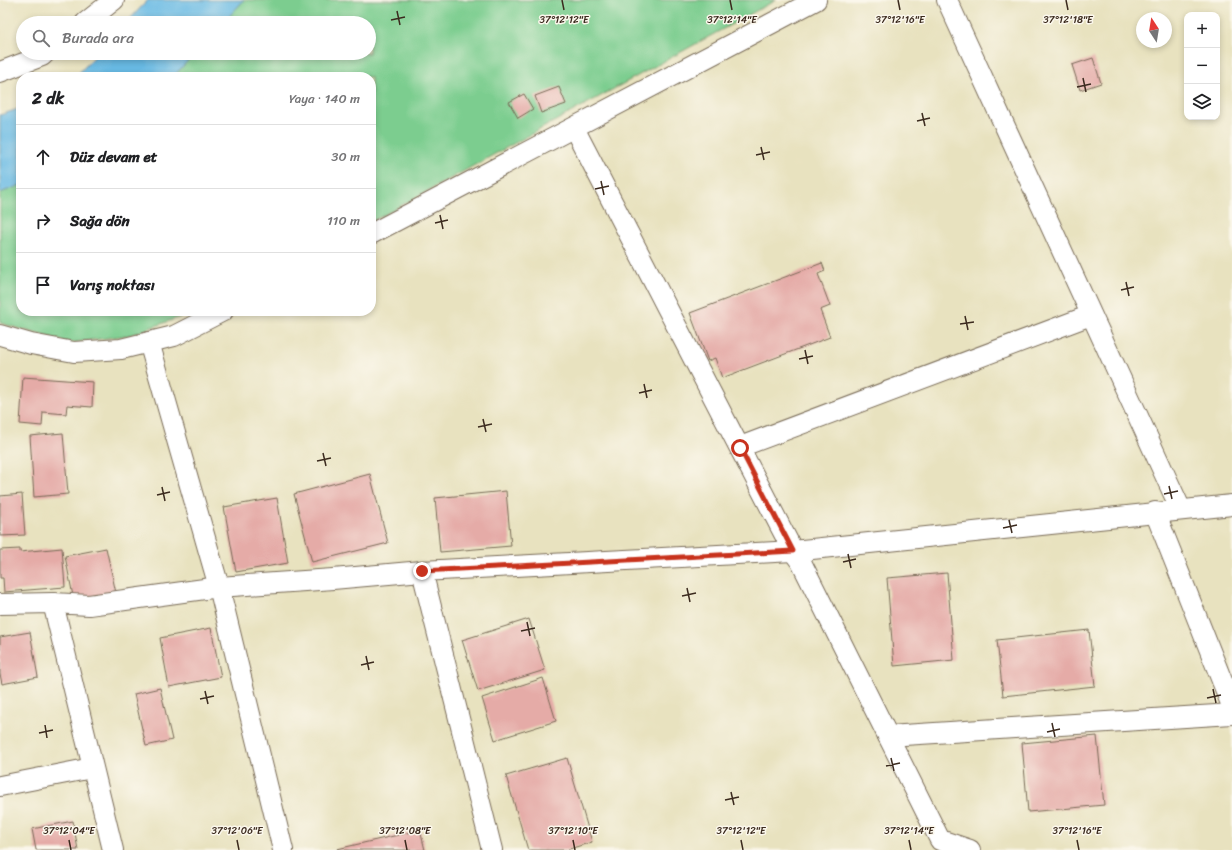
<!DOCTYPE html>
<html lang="tr">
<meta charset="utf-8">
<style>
body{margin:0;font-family:Sriracha,sans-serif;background:#f6f6f6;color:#202124}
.controls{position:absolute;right:12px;top:12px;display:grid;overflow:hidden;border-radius:8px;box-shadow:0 2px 6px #0003}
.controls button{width:36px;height:36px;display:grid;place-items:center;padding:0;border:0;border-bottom:1px solid #e0e0e0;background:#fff;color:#202124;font:20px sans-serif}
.compass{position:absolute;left:1136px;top:12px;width:36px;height:36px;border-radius:50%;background:#fff;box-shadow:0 2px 6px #0003;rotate:348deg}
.stop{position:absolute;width:12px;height:12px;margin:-9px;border:3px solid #c8321e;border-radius:50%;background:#fff}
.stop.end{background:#c8321e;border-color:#fff;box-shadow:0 1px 4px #0008}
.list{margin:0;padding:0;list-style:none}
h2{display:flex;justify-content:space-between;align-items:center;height:52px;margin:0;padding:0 16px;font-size:17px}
h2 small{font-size:13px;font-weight:400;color:#757577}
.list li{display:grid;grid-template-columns:26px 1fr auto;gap:12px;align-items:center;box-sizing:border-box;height:64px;padding:0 16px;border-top:1px solid #e0e0e0}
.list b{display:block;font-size:15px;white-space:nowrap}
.list em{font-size:13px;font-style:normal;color:#757577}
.icon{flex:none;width:22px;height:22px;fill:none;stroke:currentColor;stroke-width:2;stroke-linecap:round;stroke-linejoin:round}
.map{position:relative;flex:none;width:1232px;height:850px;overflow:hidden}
.search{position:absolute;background:#fff;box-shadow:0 2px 6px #0003;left:16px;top:16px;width:360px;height:44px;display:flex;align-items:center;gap:10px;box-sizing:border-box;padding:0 14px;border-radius:22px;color:#757577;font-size:15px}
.panel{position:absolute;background:#fff;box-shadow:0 2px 6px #0003;left:16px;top:72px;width:360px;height:244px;border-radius:16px}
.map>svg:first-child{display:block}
.green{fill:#7bcd8f;stroke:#5b7c56}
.water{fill:#68bae4;stroke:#527281}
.building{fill:#e5aba7}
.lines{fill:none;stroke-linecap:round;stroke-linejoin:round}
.street-casing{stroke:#786a56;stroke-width:22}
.street{stroke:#fff;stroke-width:20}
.route{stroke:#c8321e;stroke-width:5}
.ticks{fill:none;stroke:#3b2a1e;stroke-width:1.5}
.ticks-label{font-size:10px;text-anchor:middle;fill:#3b2a1e;stroke:#fbf7ec;stroke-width:3;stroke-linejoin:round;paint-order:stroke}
</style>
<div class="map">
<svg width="1232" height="850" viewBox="0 0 1232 850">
<rect width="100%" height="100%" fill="#fbf7ec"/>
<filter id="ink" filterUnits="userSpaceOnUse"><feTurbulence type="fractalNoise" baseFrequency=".025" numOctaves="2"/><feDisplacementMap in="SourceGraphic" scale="8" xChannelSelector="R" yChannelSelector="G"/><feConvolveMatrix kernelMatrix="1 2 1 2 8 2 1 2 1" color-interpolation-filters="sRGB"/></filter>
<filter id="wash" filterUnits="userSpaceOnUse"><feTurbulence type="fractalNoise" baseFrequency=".012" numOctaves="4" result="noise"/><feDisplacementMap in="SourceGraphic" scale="16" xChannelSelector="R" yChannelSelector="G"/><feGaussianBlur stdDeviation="0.9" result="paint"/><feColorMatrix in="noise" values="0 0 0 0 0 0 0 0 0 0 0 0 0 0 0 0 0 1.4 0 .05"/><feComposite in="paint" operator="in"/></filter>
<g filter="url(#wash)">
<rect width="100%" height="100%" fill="#e8e2bf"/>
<g class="green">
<polygon points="244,0 776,0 371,222 371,77 173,77 195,53 369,53 369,23 223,23"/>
<polygon points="21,185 21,311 197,311 130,335 70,343 0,323 0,193"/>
</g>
<g class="water">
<polygon points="148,0 244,0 223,23 126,23"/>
<polygon points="98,53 195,53 173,77 75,77"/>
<polygon points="21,108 21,185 0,193 0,115"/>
</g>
<g id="blocks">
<g class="building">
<polygon points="1093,58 1101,83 1080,90 1072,65"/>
<polygon points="559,87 566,104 541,113 535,96"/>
<polygon points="524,94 533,109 518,118 509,102"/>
<polygon points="822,263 825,271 818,274 830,306 820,310 830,337 722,378 715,358 708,361 690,313"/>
<polygon points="23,377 93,382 92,407 67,405 66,414 43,412 42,426 20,424"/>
<polygon points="63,433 68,494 34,497 30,436"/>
<polygon points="370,474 388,543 312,562 294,494"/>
<polygon points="506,491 511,546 440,552 435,498"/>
<polygon points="22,494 25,535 0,536 0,496"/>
<polygon points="277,498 288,563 236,572 224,507"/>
<polygon points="62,548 65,587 4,592 3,578 0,578 0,550 20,549 20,552"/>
<polygon points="106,548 116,593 74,601 65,556"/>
<polygon points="947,573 954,660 894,666 887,578"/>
<polygon points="529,619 545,670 478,691 462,640"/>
<polygon points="211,628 221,677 169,687 160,638"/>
<polygon points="1089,630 1095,686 1003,696 997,640"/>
<polygon points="30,632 38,677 2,684 0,674 0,637"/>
<polygon points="543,678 556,721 495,740 482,698"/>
<polygon points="160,688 172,740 146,746 134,694"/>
<polygon points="1097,736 1104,805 1028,812 1022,743"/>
<polygon points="567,758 592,842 566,850 528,850 506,776"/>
<polygon points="73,821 78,850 36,850 32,829"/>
<polygon points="420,830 425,850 337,850 337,849"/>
</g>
</g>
</g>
<g filter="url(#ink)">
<use href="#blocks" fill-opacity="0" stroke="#786a56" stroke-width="1"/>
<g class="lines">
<defs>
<g id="street">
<polyline points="947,0 1181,510"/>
<polyline points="85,23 114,0"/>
<polyline points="0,72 42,56 45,53"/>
<polyline points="574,128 793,551 801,562 940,840 970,850"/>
<polyline points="371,234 816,0"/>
<polyline points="0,335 31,344 74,352 121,349 174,336 223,311"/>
<polyline points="149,342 219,587 283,850"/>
<polyline points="740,447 1091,315"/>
<polyline points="1155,512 1232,706"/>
<polyline points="422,571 492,850"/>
<polyline points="53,603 113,850"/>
<polyline points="0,604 53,603 89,605 219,587 333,579 422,571 793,551 1232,505"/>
<polyline points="888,736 1232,714"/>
<polyline points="0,786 92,768"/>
</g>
</defs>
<use href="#street" class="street-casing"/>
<use href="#street" class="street"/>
</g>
</g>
<g class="lines" filter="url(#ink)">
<polyline class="route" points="422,571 793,551 740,448"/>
</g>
<path class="ticks" d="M562 0 564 10M730 0 732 10M898 0 900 10M1066 0 1068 10M397 11 400 25M391 20 405 17M1083 78 1086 92M1077 87 1091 84M922 113 925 126M917 121 930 118M761 147 764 160M756 155 770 152M601 181 604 195M595 189 609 186M440 215 443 229M435 223 448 220M1126 282 1129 296M1121 290 1134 287M965 316 968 330M960 324 974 322M805 350 808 364M799 359 813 356M644 384 647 398M639 393 652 390M483 419 486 432M478 427 492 424M323 453 326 466M317 461 331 458M1169 486 1172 499M162 487 165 501M1164 494 1178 491M157 495 170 492M1009 520 1012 533M1003 528 1017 525M848 554 851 568M843 562 856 559M687 588 690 602M682 596 696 593M527 622 530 636M521 631 535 628M366 656 369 670M361 665 374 662M1213 689 1216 703M205 691 208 704M1207 698 1221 695M200 699 214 696M1052 723 1055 737M45 725 47 738M1047 732 1060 729M39 733 53 730M891 758 894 771M886 766 900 763M731 792 734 805M725 800 739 797M69 840 71 850M237 840 239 850M405 840 407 850M573 840 575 850M741 840 743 850M909 840 911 850M1077 840 1079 850"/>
<g class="ticks-label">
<text x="564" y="23">37°12'12"E</text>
<text x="732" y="23">37°12'14"E</text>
<text x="900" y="23">37°12'16"E</text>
<text x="1068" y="23">37°12'18"E</text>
<text x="69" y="834">37°12'04"E</text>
<text x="237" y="834">37°12'06"E</text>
<text x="405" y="834">37°12'08"E</text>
<text x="573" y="834">37°12'10"E</text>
<text x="741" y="834">37°12'12"E</text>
<text x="909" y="834">37°12'14"E</text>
<text x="1077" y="834">37°12'16"E</text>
</g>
</svg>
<div class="controls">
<button>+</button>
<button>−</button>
<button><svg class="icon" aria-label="layers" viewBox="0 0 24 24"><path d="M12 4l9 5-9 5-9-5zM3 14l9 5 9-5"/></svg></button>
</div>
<svg class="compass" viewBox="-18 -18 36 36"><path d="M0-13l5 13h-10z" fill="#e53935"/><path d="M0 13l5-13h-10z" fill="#757577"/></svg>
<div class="stop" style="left:740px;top:448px"></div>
<div class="stop end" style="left:422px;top:571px"></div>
<div class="search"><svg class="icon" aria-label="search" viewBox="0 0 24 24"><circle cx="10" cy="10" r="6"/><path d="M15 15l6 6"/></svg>Burada ara</div>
<section class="panel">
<h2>2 dk<small>Yaya · 140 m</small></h2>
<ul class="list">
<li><svg class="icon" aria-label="ahead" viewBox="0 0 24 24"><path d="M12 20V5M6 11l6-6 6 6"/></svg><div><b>Düz devam et</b></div><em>30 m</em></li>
<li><svg class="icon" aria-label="right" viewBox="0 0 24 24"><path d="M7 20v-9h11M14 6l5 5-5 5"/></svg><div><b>Sağa dön</b></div><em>110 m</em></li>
<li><svg class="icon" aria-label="arrive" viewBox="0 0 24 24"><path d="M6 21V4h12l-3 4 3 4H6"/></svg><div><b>Varış noktası</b></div></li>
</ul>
</section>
</div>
